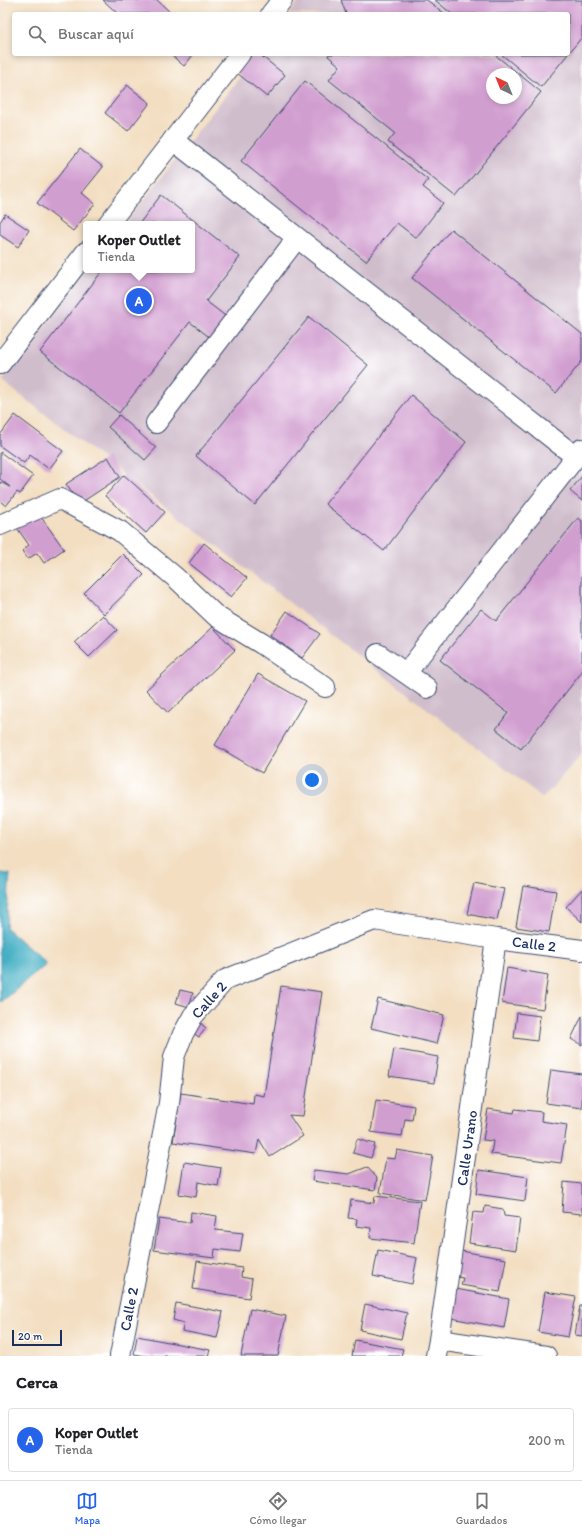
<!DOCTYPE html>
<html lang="es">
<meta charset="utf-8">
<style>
body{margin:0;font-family:Itim,sans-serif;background:#f6f6f6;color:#202124}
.compass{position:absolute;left:486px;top:68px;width:36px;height:36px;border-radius:50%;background:#fff;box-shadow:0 2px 6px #0003;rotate:317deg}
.scale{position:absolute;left:12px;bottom:10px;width:50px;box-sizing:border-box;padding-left:4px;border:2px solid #1b2f5e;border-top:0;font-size:11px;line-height:14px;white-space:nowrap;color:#1b2f5e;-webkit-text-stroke:3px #fff;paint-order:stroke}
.you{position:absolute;left:312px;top:780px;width:14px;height:14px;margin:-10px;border:3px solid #fff;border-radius:50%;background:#1a73e8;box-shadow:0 0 0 6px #1a73e833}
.badge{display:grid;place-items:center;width:26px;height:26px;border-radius:50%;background:#2563eb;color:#fff;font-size:13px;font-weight:700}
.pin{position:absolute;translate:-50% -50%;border:2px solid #fff;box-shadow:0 1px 4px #0006}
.popup{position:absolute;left:83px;top:221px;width:112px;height:52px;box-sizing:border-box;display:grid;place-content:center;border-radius:4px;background:#fff;filter:drop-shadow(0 1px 3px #0005);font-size:13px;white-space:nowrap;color:#757577}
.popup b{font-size:15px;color:#202124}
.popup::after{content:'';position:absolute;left:50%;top:100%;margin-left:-8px;border:8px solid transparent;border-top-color:#fff}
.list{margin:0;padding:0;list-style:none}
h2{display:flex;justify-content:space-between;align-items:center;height:52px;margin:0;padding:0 16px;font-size:17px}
h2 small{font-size:13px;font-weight:400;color:#757577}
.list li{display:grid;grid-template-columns:26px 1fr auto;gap:12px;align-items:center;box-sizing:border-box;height:64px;margin:0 8px 8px;padding:0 8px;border:1px solid #e0e0e0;border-radius:4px}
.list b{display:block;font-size:15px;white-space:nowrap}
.list p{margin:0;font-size:13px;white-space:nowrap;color:#757577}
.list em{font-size:13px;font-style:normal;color:#757577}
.icon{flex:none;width:22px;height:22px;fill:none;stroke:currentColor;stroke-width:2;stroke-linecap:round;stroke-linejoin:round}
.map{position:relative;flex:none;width:582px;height:1356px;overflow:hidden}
.search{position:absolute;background:#fff;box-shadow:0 2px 6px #0003;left:12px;right:12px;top:12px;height:44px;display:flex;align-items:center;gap:10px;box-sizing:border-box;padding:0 14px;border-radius:4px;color:#757577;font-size:15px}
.sheet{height:124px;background:#fff}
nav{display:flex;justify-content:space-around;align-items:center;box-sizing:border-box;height:56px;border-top:1px solid #e0e0e0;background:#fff;font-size:11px;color:#757577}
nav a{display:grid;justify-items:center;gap:2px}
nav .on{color:#2563eb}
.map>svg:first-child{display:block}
.industrial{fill:#d0bdcc;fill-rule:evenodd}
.water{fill:#47b0c5;stroke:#317092}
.building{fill:#d19ed0;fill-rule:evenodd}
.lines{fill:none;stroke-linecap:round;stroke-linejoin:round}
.minor-casing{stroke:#3b496d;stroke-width:22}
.minor{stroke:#fff;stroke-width:20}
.labels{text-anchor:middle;stroke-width:4;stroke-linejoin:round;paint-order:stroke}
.street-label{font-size:15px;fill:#1b2f5e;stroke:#fff}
</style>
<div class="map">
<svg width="582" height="1356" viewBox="0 0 582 1356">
<rect width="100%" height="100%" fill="#fff"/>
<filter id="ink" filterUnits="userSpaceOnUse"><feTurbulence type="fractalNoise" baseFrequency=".025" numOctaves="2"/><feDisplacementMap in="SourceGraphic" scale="8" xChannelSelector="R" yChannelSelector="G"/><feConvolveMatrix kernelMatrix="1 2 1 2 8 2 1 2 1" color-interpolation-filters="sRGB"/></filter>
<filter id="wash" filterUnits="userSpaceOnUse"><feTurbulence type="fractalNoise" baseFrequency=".012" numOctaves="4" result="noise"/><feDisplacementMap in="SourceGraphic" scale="16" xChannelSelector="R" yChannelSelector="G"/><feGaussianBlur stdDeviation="0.9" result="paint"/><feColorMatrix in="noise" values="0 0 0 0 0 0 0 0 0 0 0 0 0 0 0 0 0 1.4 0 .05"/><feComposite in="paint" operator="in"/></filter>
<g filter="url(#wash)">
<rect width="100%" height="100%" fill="#f3dec1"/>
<path class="industrial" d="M300 0H582V754L543 798 2 381 89 270H192V224H125L258 54H568V14H289ZM492 74H516V98H492Z"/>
<polygon class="water" points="0,873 10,874 6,928 47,964 0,1003"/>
<g id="blocks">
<g class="building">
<polygon points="103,0 157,0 170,12 168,14 118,14"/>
<polygon points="341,0 427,0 445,14 346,14"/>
<polygon points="435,0 582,0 582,37 541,87 501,54 568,54 568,14 452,14"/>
<polygon points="170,54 194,54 184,66"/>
<polygon points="252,54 259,54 285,75 267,97 237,73"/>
<path d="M329 54H494L541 92 456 197 388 142 395 133 329 80 340 66 328 56ZM492 74H516V98H492Z"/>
<polygon points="305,81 428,180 423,187 443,203 416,238 397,223 366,261 241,161"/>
<polygon points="127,85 150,103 128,131 105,113"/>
<polygon points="80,149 103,167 82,193 95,204 73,231 37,203"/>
<polygon points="161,195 240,257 206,301 229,319 213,340 190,322 119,413 40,352 103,270 192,270 192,224 139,224"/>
<polygon points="5,214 29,230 18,247 0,235 0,222"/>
<polygon points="451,229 582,334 582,361 556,393 412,278"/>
<polygon points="309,317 368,365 255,505 196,456"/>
<polygon points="411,395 466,442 384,551 325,504"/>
<polygon points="15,415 63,451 49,469 30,455 24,463 0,446 0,435"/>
<polygon points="119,415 156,448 145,460 108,427"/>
<polygon points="0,452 33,476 20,494 17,492 6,506 0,501 0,482 10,487 0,479"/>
<polygon points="108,457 120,477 79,504 66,484"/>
<polygon points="124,475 165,512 146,533 105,496"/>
<polygon points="582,476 582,501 570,491"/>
<polygon points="38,513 64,549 44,563 37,553 28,559 22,551 29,545 17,528"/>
<polygon points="578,518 582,521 582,672 521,749 496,729 508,713 440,660 481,609 496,621"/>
<polygon points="204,543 247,578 231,597 189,563"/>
<polygon points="123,554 144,575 104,614 84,593"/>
<polygon points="287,611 320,634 302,658 270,635"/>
<polygon points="103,615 117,630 89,657 74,642"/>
<polygon points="213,627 235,650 168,713 146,690"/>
<polygon points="258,674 305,701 262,773 215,745"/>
<polygon points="474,883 504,889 497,920 467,914"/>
<polygon points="523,886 556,891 549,932 516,927"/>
<polygon points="582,889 582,922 566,907"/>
<polygon points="507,968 548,975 543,1009 502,1003"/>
<polygon points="281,986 322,992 303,1116 289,1115 303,1136 270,1157 259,1139 256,1154 173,1142 181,1093 253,1104 254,1094 264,1096"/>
<polygon points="180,990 193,993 189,1007 176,1003"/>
<polygon points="378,999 444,1015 437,1044 371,1028"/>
<polygon points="517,1013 540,1016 537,1041 514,1038"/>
<polygon points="582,1016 582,1045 571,1039"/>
<polygon points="198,1021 206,1028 199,1037 190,1031"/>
<polygon points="394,1049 438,1057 434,1083 389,1076"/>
<polygon points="551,1070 582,1074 582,1108 546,1103"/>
<polygon points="376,1100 414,1106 412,1120 405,1119 402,1136 371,1132"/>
<polygon points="488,1109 514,1113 515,1109 542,1112 541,1121 567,1125 561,1163 491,1154 493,1141 483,1140"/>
<polygon points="357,1139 375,1144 371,1158 353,1153"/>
<polygon points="397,1150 433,1156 425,1200 380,1193 386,1158 395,1159"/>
<polygon points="184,1162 221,1168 218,1186 198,1182 196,1197 179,1194"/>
<polygon points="367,1167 377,1178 375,1190 312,1181 314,1170 349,1174"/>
<polygon points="479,1170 528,1177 525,1201 476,1194"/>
<polygon points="564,1182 582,1184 582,1214 562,1212"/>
<polygon points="375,1196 420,1201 414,1243 370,1238 371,1228 356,1226 357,1219 348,1218 351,1200 374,1203"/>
<polygon points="485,1206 503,1209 504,1216 520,1218 516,1250 469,1243 473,1212 484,1213"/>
<polygon points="191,1212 217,1216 215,1230 243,1233 240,1252 215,1249 214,1258 154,1250 159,1219 190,1223"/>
<polygon points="378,1250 417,1258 412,1284 373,1276"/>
<polygon points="461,1251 506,1259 500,1292 461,1285 463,1278 457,1277"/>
<polygon points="197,1261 242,1268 241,1277 252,1279 249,1298 193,1289"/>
<polygon points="456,1289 509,1299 504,1328 451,1318"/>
<polygon points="545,1292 576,1297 568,1337 538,1332"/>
<polygon points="176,1303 223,1312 217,1338 182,1331 184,1323 173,1320"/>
<polygon points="365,1304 407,1313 401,1339 360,1330"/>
<polygon points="580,1306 582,1306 582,1336 575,1335"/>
<polygon points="250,1309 286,1316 278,1356 241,1356"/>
<polygon points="137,1336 210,1350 208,1356 146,1356 134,1354"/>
<polygon points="355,1340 403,1349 401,1356 352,1356"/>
</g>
</g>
</g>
<g filter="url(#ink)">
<use href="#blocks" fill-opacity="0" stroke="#3b496d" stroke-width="1"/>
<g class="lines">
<defs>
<g id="minor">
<polyline points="271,14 282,0"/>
<polyline points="173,140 576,457"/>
<polyline points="108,224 240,54"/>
<polyline points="0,364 86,252"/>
<polyline points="156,423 297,238"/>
<polyline points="0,525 60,499 120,531 176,578 216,616 262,644 325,687"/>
<polyline points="378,654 427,688"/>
<polyline points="406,673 582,449"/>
<polyline points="439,1340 546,1356"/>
<polyline points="120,1356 169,1103 174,1057 183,1034 193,1016 225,980 374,920 496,939 582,950"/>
<polyline points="436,1356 439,1340 496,939"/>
</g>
</defs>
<use href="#minor" class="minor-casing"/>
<use href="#minor" class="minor"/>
</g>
</g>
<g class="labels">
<g class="street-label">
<text transform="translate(534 944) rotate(7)" y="5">Calle 2</text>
<text transform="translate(209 1000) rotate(-48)" y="5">Calle 2</text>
<text transform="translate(467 1148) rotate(-82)" y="5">Calle Urano</text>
<text transform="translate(129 1309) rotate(-79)" y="5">Calle 2</text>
</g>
</g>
</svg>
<svg class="compass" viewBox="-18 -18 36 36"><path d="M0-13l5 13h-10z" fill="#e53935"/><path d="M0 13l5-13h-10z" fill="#757577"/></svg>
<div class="scale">20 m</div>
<div class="you"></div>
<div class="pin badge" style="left:139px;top:301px">A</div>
<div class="popup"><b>Koper Outlet</b>Tienda</div>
<div class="search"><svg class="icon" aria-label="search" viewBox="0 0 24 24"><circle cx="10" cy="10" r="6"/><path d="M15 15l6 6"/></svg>Buscar aquí</div>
</div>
<section class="sheet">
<h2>Cerca<small></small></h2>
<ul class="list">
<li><span class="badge">A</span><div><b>Koper Outlet</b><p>Tienda</p></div><em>200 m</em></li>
</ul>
</section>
<nav>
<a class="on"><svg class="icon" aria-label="map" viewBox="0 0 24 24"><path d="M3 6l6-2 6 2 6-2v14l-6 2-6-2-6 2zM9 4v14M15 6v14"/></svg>Mapa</a>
<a><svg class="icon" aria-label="directions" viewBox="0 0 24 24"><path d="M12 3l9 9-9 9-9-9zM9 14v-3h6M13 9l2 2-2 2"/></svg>Cómo llegar</a>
<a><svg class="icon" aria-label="saved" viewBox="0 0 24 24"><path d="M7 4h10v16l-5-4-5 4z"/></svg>Guardados</a>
</nav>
